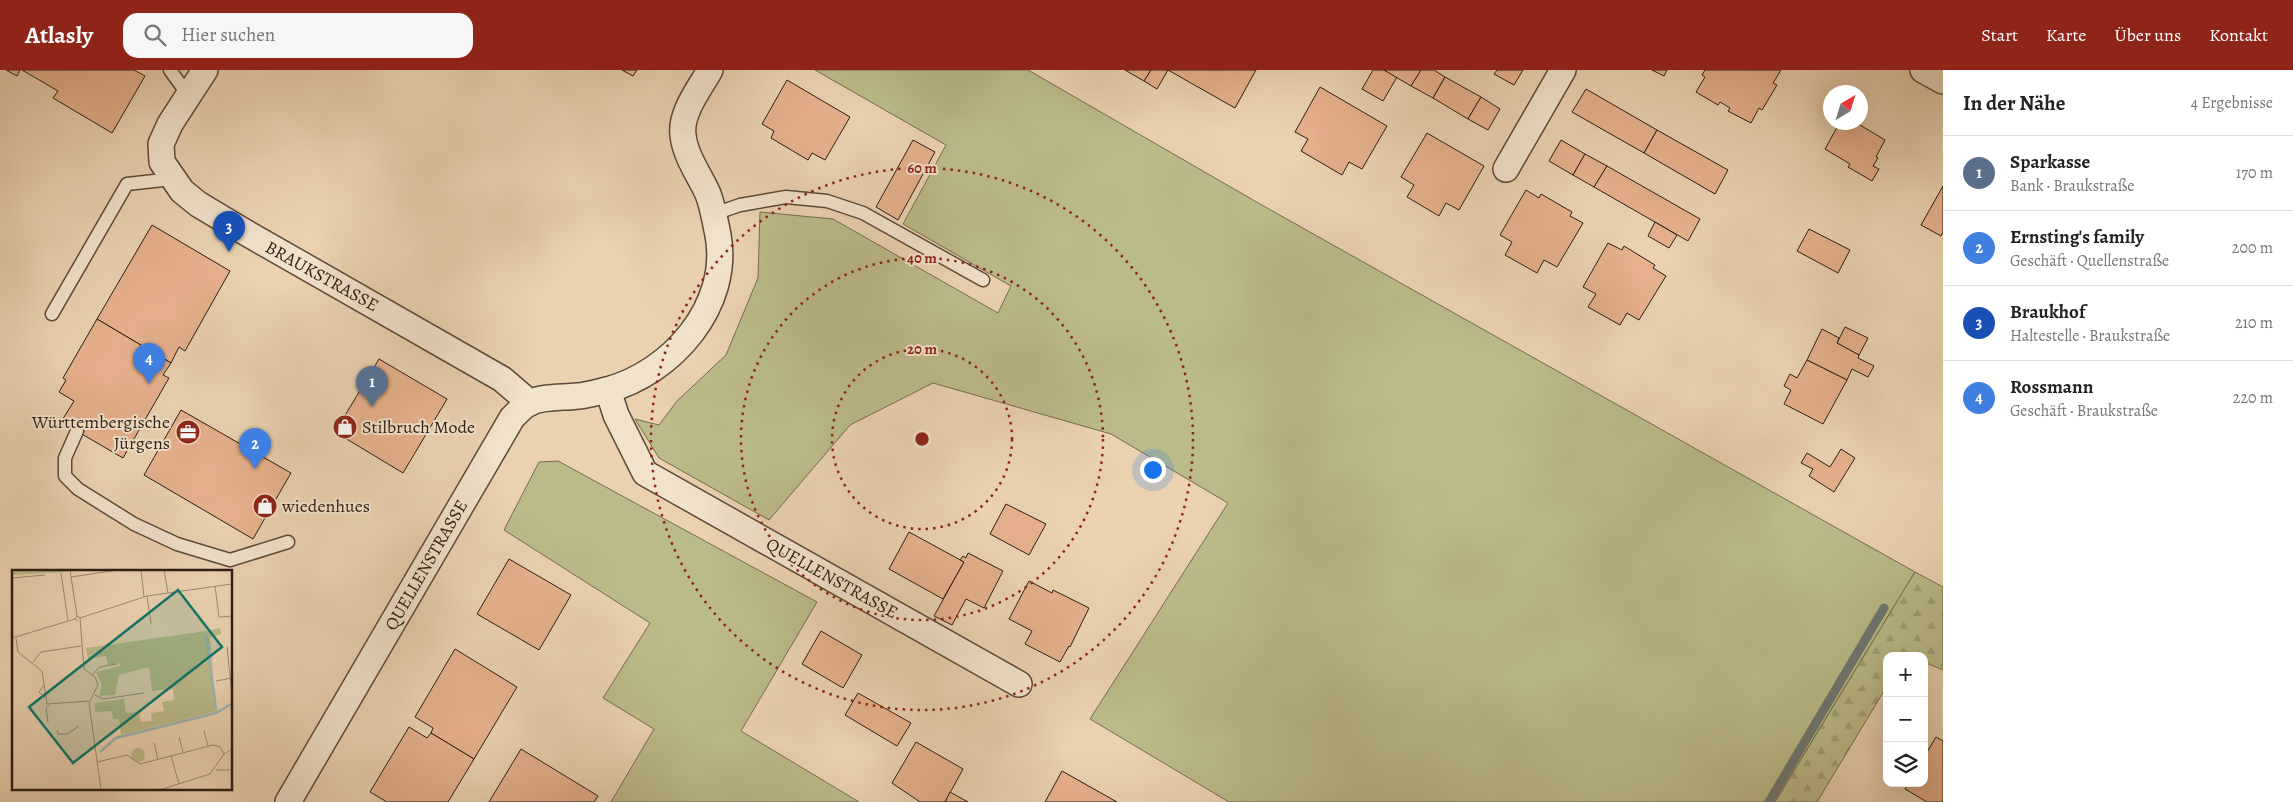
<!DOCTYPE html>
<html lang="de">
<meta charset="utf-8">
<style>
body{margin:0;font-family:Alegreya,serif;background:#f6f6f6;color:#222}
.controls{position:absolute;right:15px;bottom:15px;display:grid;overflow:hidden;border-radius:10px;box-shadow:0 5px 20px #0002}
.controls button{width:45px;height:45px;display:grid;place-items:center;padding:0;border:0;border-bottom:1px solid #e0e0e0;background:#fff;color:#222;font:25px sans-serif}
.compass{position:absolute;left:1823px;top:15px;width:45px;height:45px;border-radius:50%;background:#fff;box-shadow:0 5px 20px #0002;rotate:38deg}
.you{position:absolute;left:1152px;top:399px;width:18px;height:18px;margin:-12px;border:4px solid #fff;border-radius:50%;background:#1a73e8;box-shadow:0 0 0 8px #1a73e833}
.badge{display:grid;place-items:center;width:32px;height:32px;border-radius:50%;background:#8f2418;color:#fff;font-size:16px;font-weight:700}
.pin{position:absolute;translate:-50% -41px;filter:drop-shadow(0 1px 2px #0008)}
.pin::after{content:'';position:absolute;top:26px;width:18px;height:15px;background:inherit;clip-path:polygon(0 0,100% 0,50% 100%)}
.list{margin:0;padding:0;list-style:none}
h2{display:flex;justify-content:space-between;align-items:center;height:65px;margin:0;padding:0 20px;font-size:21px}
h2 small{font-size:16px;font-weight:400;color:#767676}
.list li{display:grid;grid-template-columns:32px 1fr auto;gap:15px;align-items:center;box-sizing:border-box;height:75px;padding:0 20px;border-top:1px solid #e0e0e0}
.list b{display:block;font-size:19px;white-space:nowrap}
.list p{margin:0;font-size:16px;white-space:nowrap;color:#767676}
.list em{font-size:16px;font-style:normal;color:#767676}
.icon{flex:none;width:28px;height:28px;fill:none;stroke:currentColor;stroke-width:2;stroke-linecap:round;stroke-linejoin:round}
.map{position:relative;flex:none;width:1943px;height:732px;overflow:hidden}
header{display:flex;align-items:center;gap:30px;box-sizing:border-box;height:70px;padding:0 25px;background:#8f2418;color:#fff}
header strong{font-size:24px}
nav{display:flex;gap:28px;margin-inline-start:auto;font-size:18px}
.search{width:350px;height:45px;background:#f6f6f6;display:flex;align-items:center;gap:12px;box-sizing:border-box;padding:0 18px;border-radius:15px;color:#767676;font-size:19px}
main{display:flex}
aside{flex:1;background:#fff}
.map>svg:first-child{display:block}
.green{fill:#bbbb89;stroke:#746c4e}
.forest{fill:url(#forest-firs);stroke:#746c4e}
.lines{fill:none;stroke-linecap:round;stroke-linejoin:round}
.stream{stroke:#6f7875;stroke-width:9}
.building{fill:#e6b18c;stroke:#2c1d14}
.lane-casing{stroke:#5c4a3b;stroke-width:15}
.street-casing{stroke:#5c4a3b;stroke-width:28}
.lane{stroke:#f1e2cc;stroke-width:12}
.street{stroke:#f1e2cc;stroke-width:25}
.ring{fill:none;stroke:#8f2418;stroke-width:2.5;stroke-dasharray:2.5 5}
.labels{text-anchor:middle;stroke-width:4;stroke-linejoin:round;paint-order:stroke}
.street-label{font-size:18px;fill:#2c1d14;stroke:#f1e2cc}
.poi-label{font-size:18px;fill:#2c1d14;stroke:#f1e2cc;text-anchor:start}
.inset-river{fill:none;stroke:#9cb5b6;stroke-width:2.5}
.inset-road{fill:none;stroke:#9e8a72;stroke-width:1}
.view{fill:#0f766e;fill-opacity:0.15;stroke:#0f766e;stroke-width:2.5}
.inset-edge{fill:none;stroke:#2c1d14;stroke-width:2.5}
.centre{fill:#8f2418;stroke:#f1e2cc;stroke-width:2.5}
.ring-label{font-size:15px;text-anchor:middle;font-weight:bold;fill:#8f2418;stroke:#f1e2cc;stroke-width:4;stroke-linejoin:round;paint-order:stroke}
</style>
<header>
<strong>Atlasly</strong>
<div class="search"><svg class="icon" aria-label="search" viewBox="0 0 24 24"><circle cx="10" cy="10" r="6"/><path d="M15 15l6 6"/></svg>Hier suchen</div>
<nav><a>Start</a><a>Karte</a><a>Über uns</a><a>Kontakt</a></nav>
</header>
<main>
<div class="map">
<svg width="1943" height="732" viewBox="0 0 1943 732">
<defs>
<pattern id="forest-firs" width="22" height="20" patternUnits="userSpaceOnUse" patternTransform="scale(1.25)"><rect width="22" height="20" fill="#bbbb89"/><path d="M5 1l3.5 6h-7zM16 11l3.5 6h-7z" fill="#a1a075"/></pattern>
</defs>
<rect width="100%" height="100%" fill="#ead2b1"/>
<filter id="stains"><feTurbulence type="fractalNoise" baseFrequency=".004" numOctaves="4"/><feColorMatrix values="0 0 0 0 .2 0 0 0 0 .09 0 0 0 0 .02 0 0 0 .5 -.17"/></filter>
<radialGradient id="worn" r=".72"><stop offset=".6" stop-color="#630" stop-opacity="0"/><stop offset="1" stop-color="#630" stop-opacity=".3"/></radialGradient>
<g class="green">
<polygon points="815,0 1028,0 1260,134 1915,502 1775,732 1229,732 1090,649 1228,433 1111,364 933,313 850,355 769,450 659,388 635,349 659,355 677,331 726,285 758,208 760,142 833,149 998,243 1011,216 903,154 946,75"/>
<polygon points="558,391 817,532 741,661 859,732 611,732 654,659 603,628 650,553 504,460 539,392"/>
</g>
<polygon class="forest" points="1915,502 1943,517 1943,600 1924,592 1924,586 1887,586 1887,616 1817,732 1775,732"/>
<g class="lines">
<polyline class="stream" points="1769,732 1884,538"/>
</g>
<g class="building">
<polygon points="6,0 20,0 17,6"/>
<polygon points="22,0 134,0 145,6 112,63 53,28 58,21"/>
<polygon points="622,0 637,0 633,6"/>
<polygon points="1125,0 1151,0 1144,11"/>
<polygon points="1151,0 1168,0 1157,19 1144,11"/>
<polygon points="1168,0 1167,0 1256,0 1235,38"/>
<polygon points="1373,0 1384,0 1397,7 1383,31 1362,19"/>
<polygon points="1384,0 1421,0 1411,16"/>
<polygon points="1421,0 1434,0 1445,7 1433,28 1411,16"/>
<polygon points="1497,0 1523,0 1514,15 1494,4"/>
<polygon points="1652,0 1667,0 1664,6"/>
<polygon points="1705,0 1781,0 1773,13 1777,15 1762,40 1759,38 1751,53 1728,41 1730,38 1720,32 1718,35 1696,22 1705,7 1702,5"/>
<polygon points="1445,7 1481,27 1468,49 1433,28"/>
<polygon points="787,10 850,47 825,90 812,83 808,90 771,68 774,61 762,54"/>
<polygon points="1320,17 1387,56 1362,99 1349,92 1342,105 1301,81 1308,69 1295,62"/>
<polygon points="1586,19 1657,60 1644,83 1572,42"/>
<polygon points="1481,27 1500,39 1488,60 1468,49"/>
<polygon points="1840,52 1855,52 1885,70 1876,87 1878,88 1873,96 1879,99 1872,111 1848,97 1850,94 1825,79"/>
<polygon points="1657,60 1728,100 1715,124 1644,83"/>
<polygon points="1427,63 1484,96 1459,140 1446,133 1439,146 1407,127 1414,115 1401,107"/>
<polygon points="913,70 935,82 898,150 876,137"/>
<polygon points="1561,70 1585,84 1573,105 1549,91"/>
<polygon points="1585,84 1607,96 1594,117 1573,105"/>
<polygon points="1607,96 1700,149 1688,171 1594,117"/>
<polygon points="1943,116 1943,162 1941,166 1921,155"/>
<polygon points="1526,120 1539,128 1541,124 1572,142 1570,146 1583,153 1557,197 1544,190 1537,203 1505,185 1512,172 1500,165"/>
<polygon points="1655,152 1677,165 1669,178 1648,166"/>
<polygon points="152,155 230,201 185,281 179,277 171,293 97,249"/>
<polygon points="1809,159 1850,180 1838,203 1797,181"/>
<polygon points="1608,173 1622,180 1624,176 1655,195 1653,198 1666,206 1639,250 1627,243 1620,255 1588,237 1596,224 1583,217"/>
<polygon points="97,249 171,293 163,305 169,308 123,388 61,352 74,331 59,322 66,310 63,308"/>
<polygon points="1845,257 1868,268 1859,285 1837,273"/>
<polygon points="1822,259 1839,268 1837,273 1859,285 1858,288 1874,296 1868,307 1852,299 1847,310 1807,290"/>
<polygon points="379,289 447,329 403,403 335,362"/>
<polygon points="1807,290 1847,310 1823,354 1784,334 1791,320 1784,316 1790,304 1797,308"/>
<polygon points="181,340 291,403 253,469 144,405"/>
<polygon points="1841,379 1855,388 1834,422 1809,406 1813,399 1801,393 1807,383 1830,397"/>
<polygon points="1006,434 1046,454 1029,485 990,464"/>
<polygon points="909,462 964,492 943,529 889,499"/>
<polygon points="968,483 1003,501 984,538 966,529 952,555 934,546 964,492 960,490 963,486 966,488"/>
<polygon points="509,489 571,525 539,580 477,544"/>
<polygon points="1029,511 1052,523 1053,520 1089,538 1070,577 1069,576 1060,592 1025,574 1032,561 1009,549"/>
<polygon points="821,561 862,585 843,618 802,594"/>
<polygon points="455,579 517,617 474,689 431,663 433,658 415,647"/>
<polygon points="858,623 911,653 897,676 845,645"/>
<polygon points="409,657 427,668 431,663 474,689 448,732 387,732 370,722"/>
<polygon points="1936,667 1943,671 1943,732 1927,732 1905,719 1909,713 1924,713 1924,687"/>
<polygon points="916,672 963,699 945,732 920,732 892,713"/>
<polygon points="521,679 598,726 594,732 489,732"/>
<polygon points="1062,701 1117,732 1045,732"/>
<polygon points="950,722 968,732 945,732"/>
</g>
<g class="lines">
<defs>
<g id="lane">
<polyline points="170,0 188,25"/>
<polyline points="714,144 740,135 786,127 827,131 863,143 983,210"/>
<polyline points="52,244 127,114 172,109"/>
<polyline points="77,361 65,388 65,406 78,419 134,454 177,474 230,490 288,472"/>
</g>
<g id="street">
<polyline points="205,0 170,54 161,74 162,92 182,121 198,134 243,161 502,309 530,333"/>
<polyline points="1923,0 1943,11"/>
<polyline points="1506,99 1563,0"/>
<polyline points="608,320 616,345 645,403 1019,614"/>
<path d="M288 732 512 348C517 343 523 336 529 333 543 326 563 328 578 326 588 325 598 322 607 320 672 303 731 235 718 165 715 151 713 137 708 124 700 106 685 86 683 65 680 43 700 18 710 0"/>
</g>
</defs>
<use href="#lane" class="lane-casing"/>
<use href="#street" class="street-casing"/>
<use href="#lane" class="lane"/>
<use href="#street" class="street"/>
</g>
<g class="ring">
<circle cx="922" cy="369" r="90"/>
<circle cx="922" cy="369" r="181"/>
<circle cx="922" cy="369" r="271"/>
</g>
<defs>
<symbol id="shop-disc" viewBox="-11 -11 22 22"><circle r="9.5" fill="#8f2418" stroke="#f1e2cc"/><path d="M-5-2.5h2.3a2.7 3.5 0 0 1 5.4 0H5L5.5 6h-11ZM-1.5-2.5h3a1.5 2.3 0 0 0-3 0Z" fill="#fff"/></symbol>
<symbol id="office-disc" viewBox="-11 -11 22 22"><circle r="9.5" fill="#8f2418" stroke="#f1e2cc"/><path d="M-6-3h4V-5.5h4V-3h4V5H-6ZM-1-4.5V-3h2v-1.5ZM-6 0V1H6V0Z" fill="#fff"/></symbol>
</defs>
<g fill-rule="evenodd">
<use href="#shop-disc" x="331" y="343" width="28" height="28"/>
<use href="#office-disc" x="174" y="348" width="28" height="28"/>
<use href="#shop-disc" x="251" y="422" width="28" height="28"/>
</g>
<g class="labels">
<g class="street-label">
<text transform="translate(322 206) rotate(29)" y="6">BRAUKSTRASSE</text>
<text transform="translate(426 495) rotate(-60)" y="6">QUELLENSTRASSE</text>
<text transform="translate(832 508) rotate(29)" y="6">QUELLENSTRASSE</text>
</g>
<g class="poi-label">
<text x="170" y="358" text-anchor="end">Württembergische<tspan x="170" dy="21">Jürgens</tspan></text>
<text x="362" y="363">Stilbruch Mode</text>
<text x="282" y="442">wiedenhues</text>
</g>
</g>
<g transform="translate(12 500)">
<rect width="220" height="220" fill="#ead2b1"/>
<path d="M194 61 205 141 109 165 107 149H101L100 141 83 142V133L112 129 114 143 127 142 129 152 140 151 139 143 152 141 150 132 162 130 161 119 140 121 137 97 107 105 103 125 87 126 90 115 84 102 108 96V93L96 95 94 86 76 89 74 78Z" fill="#bbbb89"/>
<path d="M0 0H55V2L0 5ZM208 58 209 64 198 68 202 108 194 61Z" fill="#bbbb89"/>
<path d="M119 185a7 7 0 1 1 14 0a7 7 0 1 1-14 0Z" fill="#bbbb89"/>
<path class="inset-river" d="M194 65 204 139M88 182 104 168 204 143 219 134"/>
<path class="inset-road" d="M58 0 65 46M129 0 132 27M152 0 156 23M49 3 56 51M59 7 106 0M0 8 33 5M203 16 207 47 220 46M135 26 139 54M68 48 135 26 220 14M66 51 63 49 65 46 68 48 72 99 83 107 86 115 77 133 89 220M0 68 63 49M4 68 6 82 30 101 35 134 77 131M215 77 220 124M21 92 29 82 69 76M80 105 88 97 105 94M204 111 220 108M32 115 27 122 33 128M83 125 91 129 132 123M36 152 34 138 37 135M45 160 46 164H55L67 156M192 161 196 176M167 167 171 182M142 173 146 189M159 186 201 175 208 177 212 184M85 192 115 185 128 194 159 186 167 214M204 200H220M147 220 198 204 212 184 220 179"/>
<path class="view" d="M166 20 210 77 61 193 17 137Z"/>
<rect width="220" height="220" class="inset-edge"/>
</g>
<circle cx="922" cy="369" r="8" class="centre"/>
<g class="ring-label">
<text x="922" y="103">60 m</text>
<text x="922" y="193">40 m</text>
<text x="922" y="284">20 m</text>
</g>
<rect width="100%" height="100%" filter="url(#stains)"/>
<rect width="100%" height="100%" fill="url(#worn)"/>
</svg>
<div class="controls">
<button>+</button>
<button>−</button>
<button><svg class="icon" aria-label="layers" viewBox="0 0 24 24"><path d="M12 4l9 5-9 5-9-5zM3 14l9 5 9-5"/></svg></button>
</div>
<svg class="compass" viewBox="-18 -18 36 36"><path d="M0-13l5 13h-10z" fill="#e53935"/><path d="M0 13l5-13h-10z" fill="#767676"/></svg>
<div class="you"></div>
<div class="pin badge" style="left:372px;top:337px;background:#5c6f8a">1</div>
<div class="pin badge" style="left:255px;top:399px;background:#3f7fe0">2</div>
<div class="pin badge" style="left:229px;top:182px;background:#1a4fb4">3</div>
<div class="pin badge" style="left:149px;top:314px;background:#3f7fe0">4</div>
</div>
<aside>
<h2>In der Nähe<small>4 Ergebnisse</small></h2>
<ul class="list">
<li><span class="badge" style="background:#5c6f8a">1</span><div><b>Sparkasse</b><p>Bank · Braukstraße</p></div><em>170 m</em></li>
<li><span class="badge" style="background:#3f7fe0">2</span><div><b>Ernsting's family</b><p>Geschäft · Quellenstraße</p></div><em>200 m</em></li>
<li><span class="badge" style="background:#1a4fb4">3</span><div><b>Braukhof</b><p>Haltestelle · Braukstraße</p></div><em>210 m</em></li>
<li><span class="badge" style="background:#3f7fe0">4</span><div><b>Rossmann</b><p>Geschäft · Braukstraße</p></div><em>220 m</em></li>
</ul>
</aside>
</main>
